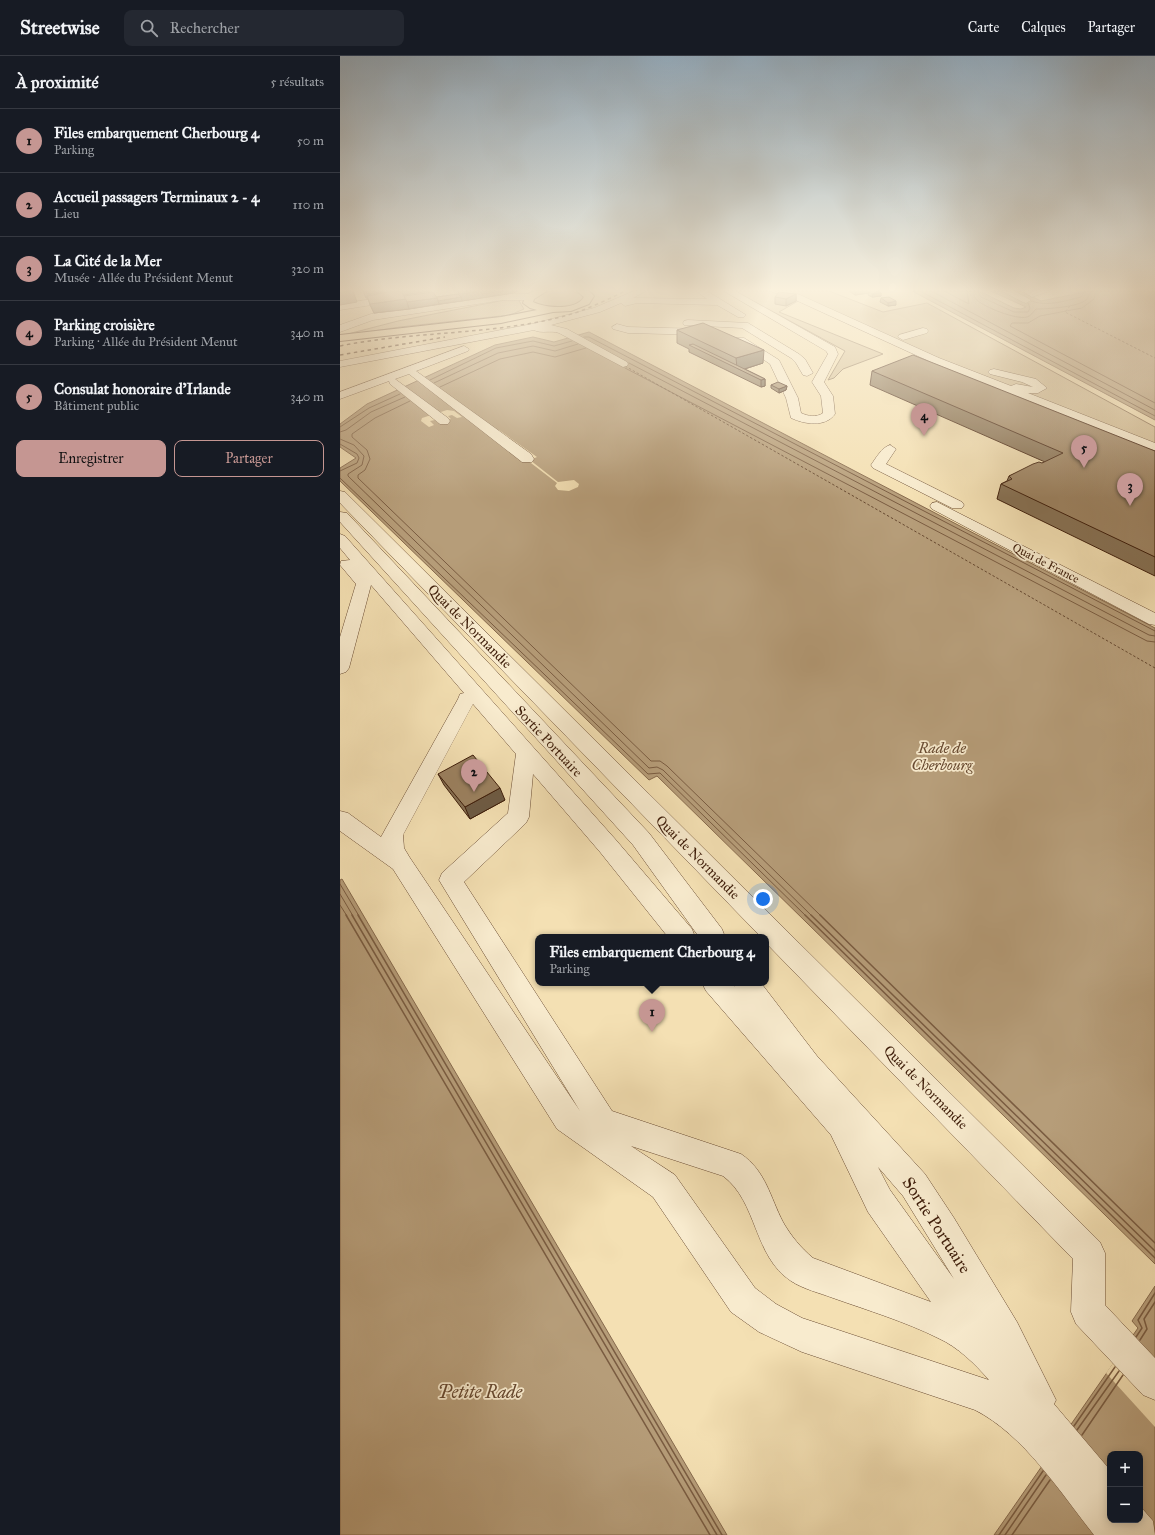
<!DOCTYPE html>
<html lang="fr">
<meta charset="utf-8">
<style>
body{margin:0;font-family:"IM FELL Great Primer",serif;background:#242831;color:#f1f3f6}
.controls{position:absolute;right:12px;bottom:12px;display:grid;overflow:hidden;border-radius:8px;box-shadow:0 2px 10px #0003}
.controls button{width:36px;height:36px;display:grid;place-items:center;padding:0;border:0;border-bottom:1px solid #363941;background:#171b24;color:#f1f3f6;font:20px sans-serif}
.you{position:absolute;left:423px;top:843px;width:14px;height:14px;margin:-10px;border:3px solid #fff;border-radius:50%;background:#1a73e8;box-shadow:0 0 0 6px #1a73e833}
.badge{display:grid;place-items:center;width:26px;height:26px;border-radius:50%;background:#c59692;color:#111;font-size:13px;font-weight:700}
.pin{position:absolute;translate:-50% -33px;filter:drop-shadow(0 1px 2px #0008)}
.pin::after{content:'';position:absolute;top:21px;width:14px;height:12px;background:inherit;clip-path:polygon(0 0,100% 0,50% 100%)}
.popup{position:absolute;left:195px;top:878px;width:234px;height:52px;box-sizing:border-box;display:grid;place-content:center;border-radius:8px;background:#171b24;filter:drop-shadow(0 1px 3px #0005);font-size:13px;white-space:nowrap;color:#9ea1a6}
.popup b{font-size:15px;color:#f1f3f6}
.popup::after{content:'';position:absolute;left:50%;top:100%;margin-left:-8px;border:8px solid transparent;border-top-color:#171b24}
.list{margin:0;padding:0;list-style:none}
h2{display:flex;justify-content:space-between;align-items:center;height:52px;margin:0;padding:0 16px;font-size:17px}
h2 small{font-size:13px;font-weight:400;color:#9ea1a6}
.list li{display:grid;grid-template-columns:26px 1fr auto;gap:12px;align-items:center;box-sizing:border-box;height:64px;padding:0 16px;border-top:1px solid #363941}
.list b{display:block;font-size:15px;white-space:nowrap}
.list p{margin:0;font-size:13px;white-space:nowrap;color:#9ea1a6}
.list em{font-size:13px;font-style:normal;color:#9ea1a6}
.actions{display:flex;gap:8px;padding:12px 16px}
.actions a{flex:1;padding:9px 0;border:1px solid #c59692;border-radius:8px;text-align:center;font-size:14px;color:#c59692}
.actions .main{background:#c59692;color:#111}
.icon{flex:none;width:22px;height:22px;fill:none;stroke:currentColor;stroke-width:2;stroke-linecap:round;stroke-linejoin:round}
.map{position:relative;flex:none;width:815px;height:1479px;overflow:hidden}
header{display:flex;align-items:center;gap:24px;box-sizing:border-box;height:56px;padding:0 20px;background:#171b24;border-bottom:1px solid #363941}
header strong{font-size:19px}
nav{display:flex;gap:22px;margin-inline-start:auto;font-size:14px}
.search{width:280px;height:36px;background:#242831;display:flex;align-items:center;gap:10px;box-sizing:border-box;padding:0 14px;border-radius:8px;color:#9ea1a6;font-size:15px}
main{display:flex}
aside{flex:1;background:#171b24}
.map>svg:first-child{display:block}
.green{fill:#d5bf96;stroke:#896e50}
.water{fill:#b69d79;stroke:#86694c;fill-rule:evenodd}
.pier{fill:#f4e0b3}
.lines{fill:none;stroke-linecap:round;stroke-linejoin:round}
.shore-far1{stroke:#7a5c41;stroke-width:1}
.shore{stroke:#7a5c41;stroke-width:1.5}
.ferry{stroke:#674930;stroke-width:1;stroke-dasharray:2.5 2;stroke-linecap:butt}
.minor-casing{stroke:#6b4d34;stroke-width:1}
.major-casing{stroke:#3d1c09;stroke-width:2}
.minor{fill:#f8ebce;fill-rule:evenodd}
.major{fill:#f4e0b3;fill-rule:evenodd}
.rail{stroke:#3d1c09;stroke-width:1.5;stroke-dasharray:3.5 3.5;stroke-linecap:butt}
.wall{fill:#867053;stroke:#3d1c09}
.shaded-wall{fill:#6d5b44;stroke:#3d1c09}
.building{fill:#9c8261;stroke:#3d1c09}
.labels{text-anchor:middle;stroke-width:3.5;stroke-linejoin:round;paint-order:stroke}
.far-street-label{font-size:12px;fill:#3d1c09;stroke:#f8ebce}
.street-label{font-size:14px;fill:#3d1c09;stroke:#f8ebce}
.water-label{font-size:15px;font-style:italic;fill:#674930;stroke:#f8ebce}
.near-street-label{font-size:17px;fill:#3d1c09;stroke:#f8ebce}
.near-water-label{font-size:18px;font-style:italic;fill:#674930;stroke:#f8ebce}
</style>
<header>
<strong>Streetwise</strong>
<div class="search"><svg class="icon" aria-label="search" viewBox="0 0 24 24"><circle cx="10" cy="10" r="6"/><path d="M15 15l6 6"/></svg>Rechercher</div>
<nav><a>Carte</a><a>Calques</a><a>Partager</a></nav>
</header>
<main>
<aside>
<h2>À proximité<small>5 résultats</small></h2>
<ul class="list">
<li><span class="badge">1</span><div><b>Files embarquement Cherbourg 4</b><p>Parking</p></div><em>50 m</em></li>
<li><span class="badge">2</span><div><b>Accueil passagers Terminaux 2 - 4</b><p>Lieu</p></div><em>110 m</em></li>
<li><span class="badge">3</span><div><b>La Cité de la Mer</b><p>Musée · Allée du Président Menut</p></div><em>320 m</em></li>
<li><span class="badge">4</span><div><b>Parking croisière</b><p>Parking · Allée du Président Menut</p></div><em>340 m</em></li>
<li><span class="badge">5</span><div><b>Consulat honoraire d'Irlande</b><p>Bâtiment public</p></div><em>340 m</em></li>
</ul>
<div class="actions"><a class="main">Enregistrer</a><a>Partager</a></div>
</aside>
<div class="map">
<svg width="815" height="1479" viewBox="0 0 815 1479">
<rect width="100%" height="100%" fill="#f4e0b3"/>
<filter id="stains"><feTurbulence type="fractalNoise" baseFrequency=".005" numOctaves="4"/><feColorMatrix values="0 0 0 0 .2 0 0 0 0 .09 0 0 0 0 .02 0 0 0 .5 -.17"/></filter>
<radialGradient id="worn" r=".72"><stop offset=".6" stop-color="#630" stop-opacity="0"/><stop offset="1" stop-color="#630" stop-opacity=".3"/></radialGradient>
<g class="green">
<path d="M212 235H232L242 239 243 242C234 254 205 255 193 246L194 242 203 237Z"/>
<polygon points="395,235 429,235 458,245 439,256 543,298 503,313 494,322 488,324 505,295"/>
<polygon points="446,235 489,235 543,256 587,247 815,371 815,389 587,299"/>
<polygon points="175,242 182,242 179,245 184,253 170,259 60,271 0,280 58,265"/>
</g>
<g class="water">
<polygon points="572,235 639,235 674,252 681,253 686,251 651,235 680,235 701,245 750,235 815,235 815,364"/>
<polygon points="249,276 815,572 815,1208 317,720 309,724 0,425 0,412 16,402 0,391 0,368 27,348 155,289 193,281 214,286"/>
<polygon points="2,823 387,1479 0,1479 0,824"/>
<path d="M815 1230V1479H654L798 1272 792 1265ZM770 1398H800V1464H770Z"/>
</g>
<g class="pier">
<polygon points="107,354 114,355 122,361 117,362 112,359 108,360 111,363 98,367 95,364 90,365 94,369 89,371 81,365 82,362"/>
<polygon points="155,374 159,374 197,401 190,404 218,426 234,424 239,428 238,431 229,435 218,434 215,430 217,427 187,404"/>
<polygon points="793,1279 815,1302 815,1371 766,1317"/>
</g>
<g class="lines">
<g class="shore-far1">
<polyline points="580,235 815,360"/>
<polyline points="591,235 815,354"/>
<polyline points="604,235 629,248 627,235"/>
<path d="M633 235C634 238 634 241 637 244 644 251 676 264 687 261 691 260 693 256 696 253 707 253 738 251 746 244 749 242 749 238 750 235"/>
<polyline points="638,235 641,241 674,256 688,256 690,252 688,247"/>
<polyline points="756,235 754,243 742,252 700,260 688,267 672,267 670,270 815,347"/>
<path d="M691 245C708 251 724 245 741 241L745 235"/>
<polyline points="244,281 249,281 815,575"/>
<polyline points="289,307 809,579 815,580"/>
<polyline points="285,312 807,585 815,586"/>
<polyline points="90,324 156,292 193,285 214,290 232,285"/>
<polyline points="94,327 158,297 193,290 215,295 238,288"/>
<polyline points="100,331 160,303 193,296 215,301 246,292"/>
<polyline points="70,345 35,362 12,378 12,381 27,394 30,403 25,414 18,419 18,422 311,705 320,705 327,710 481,860"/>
<polyline points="0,371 29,352 60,338"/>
<polyline points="0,376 6,374 31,356 65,341"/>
<polyline points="0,383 14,389 24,400 22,409 8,418 8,420 309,712 317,711 323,714 472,860"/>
<polyline points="0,388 17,398 19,402 17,407 0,415"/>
<polyline points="0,422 308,718 320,717 466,860"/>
<polyline points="0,828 19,860"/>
<polyline points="0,838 13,860"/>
<polyline points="0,849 7,860"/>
</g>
<g class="shore">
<polyline points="6,859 370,1479"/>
<polyline points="12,859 377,1479"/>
<polyline points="18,859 382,1479"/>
<polyline points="465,859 815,1202"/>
<polyline points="471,859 815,1195"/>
<polyline points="480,859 815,1187"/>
<polyline points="796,1281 802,1272 798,1264 815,1237"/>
<polyline points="800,1284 807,1273 804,1263 815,1246"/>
<polyline points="734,1370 775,1311"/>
<polyline points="737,1374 779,1315"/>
<polyline points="742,1379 783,1319"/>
<polyline points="659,1479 703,1415"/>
<polyline points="665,1479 706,1419"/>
<polyline points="672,1479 710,1424"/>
</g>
<g class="ferry">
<polyline points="730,250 725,256 815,302"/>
<polyline points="285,310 815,612"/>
</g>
<defs>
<g id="minor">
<path d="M294 235H306L293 242 367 243 356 235H367L406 259 404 261H398L377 249 297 247 285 250 281 247 260 256 211 269 227 273 287 306 288 308 287 310 283 311 219 277C211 274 201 278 194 274L0 311V305L192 268 254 252Z"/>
<path d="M384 235H395L495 291 498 298 484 326 493 340 495 358C485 372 464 368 451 362L446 342 430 308 395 284 396 282H404L439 304 458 342 461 357C468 360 476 362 483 357L481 340 472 326 488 298 486 295Z"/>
<polygon points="436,235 449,235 460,239 599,302 671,330 676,328 693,331 682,326 650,318 648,316 650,314 654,313 696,323 707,332 698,337 688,337 815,387 815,396 591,306"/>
<polygon points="662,235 674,235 691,244 686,247 683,246"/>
<polygon points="683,235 710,235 692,241"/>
<polygon points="163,238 189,238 194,241 189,244 163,244 33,264 0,276 0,269 31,258"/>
<polygon points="54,240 59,243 57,245 0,254 0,248"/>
<polygon points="348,264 408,267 459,298 465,303 473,317 467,320 463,319 456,307 451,302 402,272 344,269 343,267 344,265"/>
<polygon points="277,268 288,271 364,273 369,276 364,279 288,277 273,273 272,271"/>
<polygon points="583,272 587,273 588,275 587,277 563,284 558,281 559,279"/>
<polygon points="124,290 129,293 128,295 76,315 191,398 194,403 192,406 182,406 69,318 55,323 108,362 110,365 108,368 100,368 50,328 49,325 0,343 0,336"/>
<path d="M550 389 556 393 546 408 622 446 624 449 622 452H612L533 412 531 409C536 402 542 391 550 389Z"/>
<polygon points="0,435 5,436 760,1186 765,1197 765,1249 815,1302 815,1344 803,1339 736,1268 731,1256 733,1203 426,887 426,881 421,881 0,447"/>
<polygon points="597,446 815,557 815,569 809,568 592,453 590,450 592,447"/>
<polygon points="0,456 7,457 309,777 382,873 385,881 359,881 293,789 0,466"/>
<path d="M0 478 5 480 276 784 352 873 355 881H328L260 796 193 718 189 761 186 767 124 826 272 1055 401 1098C426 1115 430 1141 443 1166 451 1180 461 1192 473 1202L591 1246 528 1156 491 1079 366 935 362 927H392L395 931 393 927H421L477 1000 585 1118 614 1162 677 1266 716 1344 714 1348 770 1414V1464H800V1450L813 1465 815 1479H754C720 1436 684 1379 635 1354L462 1296 419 1276 391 1256 313 1141 217 1073 53 813 0 775V755L8 757 41 781 118 643 120 638 124 637 31 529 9 612 6 616 0 618V581L16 528 0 509 1 505 10 504 0 492ZM133 648 176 698 168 757 102 817 99 824 240 1055 70 802 64 792 63 779ZM291 1090 383 1120C418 1146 413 1200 451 1225 463 1233 480 1237 493 1242 527 1254 566 1266 598 1282 618 1291 635 1308 649 1324L462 1262 436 1248 415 1232 335 1119ZM538 1111 563 1140 614 1223 550 1134Z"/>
</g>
<path id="major" d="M194 235H207L194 243 193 246C205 252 236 255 244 241L237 235H249L254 240 249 248 231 255 213 256 161 267 0 285V279L161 261 197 254 190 252 183 247 186 239Z"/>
</defs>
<use href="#minor" class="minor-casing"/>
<use href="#major" class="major-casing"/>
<use href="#minor" class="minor"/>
<use href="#major" class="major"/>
<g class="rail">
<path d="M0 290C77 274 159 280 235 257 252 251 269 243 285 235"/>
<polyline points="0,299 105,281"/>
</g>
</g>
<g class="wall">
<polygon points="23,235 90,235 63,239 64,240 97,241 119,238 118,235 173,237 69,253 34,257 30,249 28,242 26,242"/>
<polygon points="509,235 538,235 541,237 541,240 532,241 528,239 529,237 515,239"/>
<polygon points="456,238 456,245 446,250 435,248 435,241"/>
<polygon points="541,242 556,249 548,250 540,246"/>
<polygon points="337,274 423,307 405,313 425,323 425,330 421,331 349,296 349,293 337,287"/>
<polygon points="532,315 815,395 815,520 657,443 661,428 667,425 669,420 705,406 530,329"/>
<polygon points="431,329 447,330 446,334 439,337 431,332"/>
<polygon points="98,718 165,744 130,763 104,729"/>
</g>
<g class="shaded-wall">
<polygon points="4,235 13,235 17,246 0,249 0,236"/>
<polygon points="46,235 90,235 31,244 29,238"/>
<polygon points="141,235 178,235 173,237 122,245 120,238"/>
<polygon points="516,235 537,235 529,236 528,237 515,239"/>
<polygon points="541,237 541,240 532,241 533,238"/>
<polygon points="456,238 456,245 446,250 446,243"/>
<polygon points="121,241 122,245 99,248 98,245"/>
<polygon points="97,242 99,248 69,253 67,246"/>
<polygon points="66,243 69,253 34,257 30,248"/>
<polygon points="556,245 556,249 548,250 548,247"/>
<polygon points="424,294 423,307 401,314 397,312 396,302"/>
<polygon points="425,323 425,330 421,331 421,324"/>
<polygon points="447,330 446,334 439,337 439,333"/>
<polygon points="160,732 165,744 130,763 125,751"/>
</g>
<g class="building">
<polygon points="24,235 46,235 29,238"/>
<polygon points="54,235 61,235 66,243 30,248 27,240"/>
<polygon points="118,235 141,235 120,238"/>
<polygon points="141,235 162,235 142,238"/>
<polygon points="532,235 538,235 541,237 533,238 529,236"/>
<polygon points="93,236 97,242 67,246 64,240"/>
<polygon points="439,236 456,238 446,243 435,241"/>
<polygon points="118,238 121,241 98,245 97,241"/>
<polygon points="549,241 556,245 548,247 541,242"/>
<polygon points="363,267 424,294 396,302 337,274"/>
<polygon points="353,288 425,323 421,324 349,289"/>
<polygon points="573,299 815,395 815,501 661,428 672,423 669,420 693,408 699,406 702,407 723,397 532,315"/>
<polygon points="438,326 447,330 439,333 431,329"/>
<polygon points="133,699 160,732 125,751 98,718"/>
</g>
<linearGradient id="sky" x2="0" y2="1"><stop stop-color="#94abbc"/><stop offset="0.53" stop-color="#faf1dd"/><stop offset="1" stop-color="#faf1dd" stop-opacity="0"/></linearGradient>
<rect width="815" height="442" fill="url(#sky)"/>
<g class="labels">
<g class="far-street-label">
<text transform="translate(706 507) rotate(27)" y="4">Quai de France</text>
</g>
<g class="street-label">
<text transform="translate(130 570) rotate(45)" y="5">Quai de Normandie</text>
<text transform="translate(209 685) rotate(47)" y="5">Sortie Portuaire</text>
<text transform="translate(358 801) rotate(45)" y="5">Quai de Normandie</text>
<text transform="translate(586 1031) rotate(45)" y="5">Quai de Normandie</text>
</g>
<g class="water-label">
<text x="602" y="697">Rade de<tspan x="602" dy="17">Cherbourg</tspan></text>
</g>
<g class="near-street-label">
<text transform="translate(597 1169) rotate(57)" y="6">Sortie Portuaire</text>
</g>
<g class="near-water-label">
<text x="140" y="1342">Petite Rade</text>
</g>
</g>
<rect width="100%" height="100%" filter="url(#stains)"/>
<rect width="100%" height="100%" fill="url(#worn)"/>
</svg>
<div class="controls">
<button>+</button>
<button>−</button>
</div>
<div class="you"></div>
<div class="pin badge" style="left:312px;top:976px">1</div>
<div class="popup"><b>Files embarquement Cherbourg 4</b>Parking</div>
<div class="pin badge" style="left:134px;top:736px">2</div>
<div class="pin badge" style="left:790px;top:450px">3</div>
<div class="pin badge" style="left:584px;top:380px">4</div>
<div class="pin badge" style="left:744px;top:412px">5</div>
</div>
</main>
